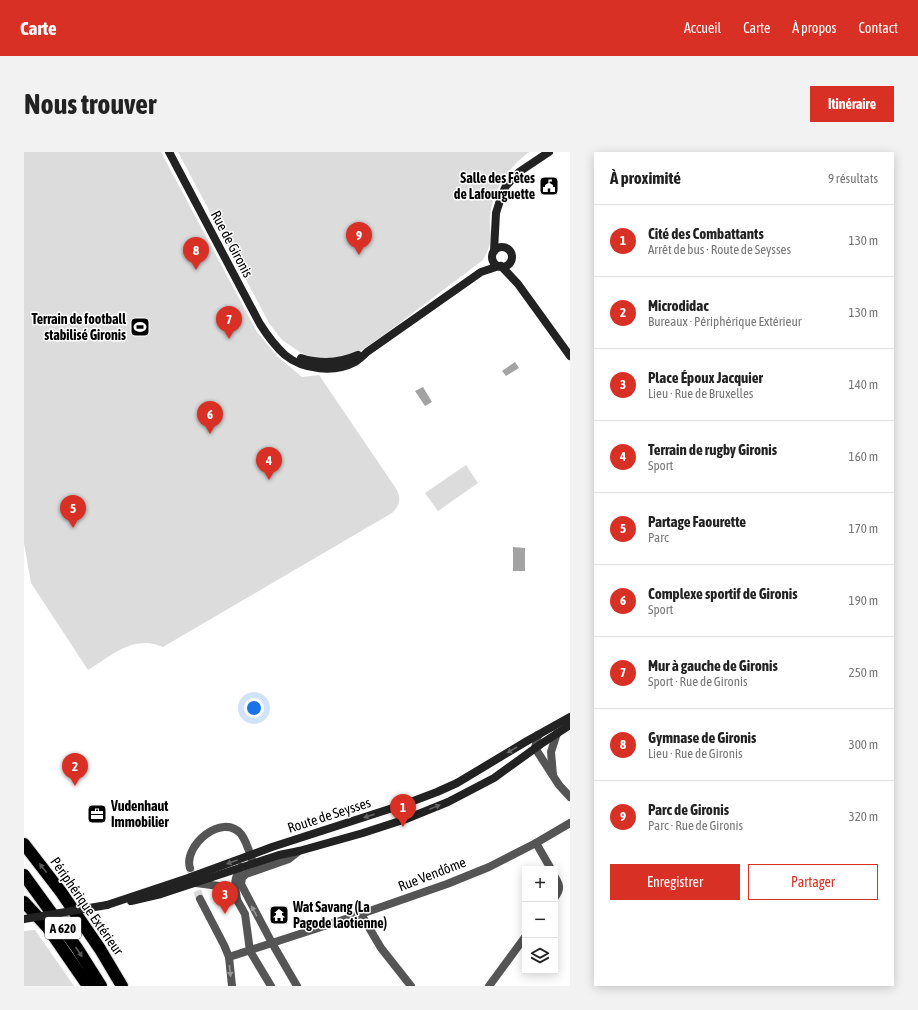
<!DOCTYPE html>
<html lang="fr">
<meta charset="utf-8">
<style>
body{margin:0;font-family:"Asap Condensed",sans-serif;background:#f2f2f2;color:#222}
.controls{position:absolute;right:12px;bottom:12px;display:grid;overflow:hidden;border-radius:0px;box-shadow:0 2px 10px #0003}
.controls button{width:36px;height:36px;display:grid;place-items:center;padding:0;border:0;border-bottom:1px solid #e0e0e0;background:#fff;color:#222;font:20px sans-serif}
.you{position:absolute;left:230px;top:556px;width:14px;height:14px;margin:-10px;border:3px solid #fff;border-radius:50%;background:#1a73e8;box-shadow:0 0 0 6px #1a73e833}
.badge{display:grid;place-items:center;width:26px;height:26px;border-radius:50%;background:#d93025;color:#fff;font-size:13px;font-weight:700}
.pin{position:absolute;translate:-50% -33px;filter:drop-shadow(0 1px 2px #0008)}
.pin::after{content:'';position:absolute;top:21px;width:14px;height:12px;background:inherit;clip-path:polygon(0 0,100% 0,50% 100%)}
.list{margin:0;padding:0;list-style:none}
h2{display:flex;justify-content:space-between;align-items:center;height:52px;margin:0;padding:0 16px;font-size:17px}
h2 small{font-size:13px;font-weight:400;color:#767676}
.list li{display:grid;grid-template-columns:26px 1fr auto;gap:12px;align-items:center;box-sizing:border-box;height:72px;padding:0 16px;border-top:1px solid #e0e0e0}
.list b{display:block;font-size:15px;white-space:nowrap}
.list p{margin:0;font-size:13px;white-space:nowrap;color:#767676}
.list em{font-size:13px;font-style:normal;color:#767676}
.actions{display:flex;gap:8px;padding:12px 16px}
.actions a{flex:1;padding:9px 0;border:1px solid #d93025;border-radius:0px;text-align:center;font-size:14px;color:#d93025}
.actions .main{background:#d93025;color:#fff}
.icon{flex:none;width:22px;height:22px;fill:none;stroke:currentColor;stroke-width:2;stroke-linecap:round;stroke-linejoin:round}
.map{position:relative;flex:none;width:546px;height:834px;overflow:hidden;border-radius:0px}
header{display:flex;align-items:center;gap:24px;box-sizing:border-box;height:56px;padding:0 20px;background:#d93025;color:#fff}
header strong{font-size:19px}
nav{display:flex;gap:22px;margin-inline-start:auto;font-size:14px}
.intro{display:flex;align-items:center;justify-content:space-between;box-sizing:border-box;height:96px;padding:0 24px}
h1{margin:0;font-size:28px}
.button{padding:10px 18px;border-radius:0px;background:#d93025;color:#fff;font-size:14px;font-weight:700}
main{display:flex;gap:24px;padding:0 24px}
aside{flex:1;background:#fff;border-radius:0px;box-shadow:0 2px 10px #0003}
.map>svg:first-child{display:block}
.green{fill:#dcdcdc}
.water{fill:#a3a3a3}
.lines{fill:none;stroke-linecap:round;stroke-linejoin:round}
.street-tunnel{stroke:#d9d9d9;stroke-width:8;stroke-dasharray:8 4;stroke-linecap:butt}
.highway-casing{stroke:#dbdbdb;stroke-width:14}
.street{stroke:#555;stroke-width:8}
.secondary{stroke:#222;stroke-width:8}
.highway{stroke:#000;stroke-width:12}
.secondary-bridge{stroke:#222;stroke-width:8}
.oneway{fill:#646464}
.oneway2{fill:#595959}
.oneway3{fill:#999}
.labels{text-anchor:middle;stroke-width:3;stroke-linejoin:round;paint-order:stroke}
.shield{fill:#fff;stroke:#4c4c4c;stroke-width:1}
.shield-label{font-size:13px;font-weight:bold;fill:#000}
.poi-label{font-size:14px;font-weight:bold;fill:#000;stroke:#fff;text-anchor:end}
.street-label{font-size:14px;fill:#000;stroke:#fff}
</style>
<header>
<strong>Carte</strong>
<nav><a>Accueil</a><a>Carte</a><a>À propos</a><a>Contact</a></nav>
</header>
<div class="intro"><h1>Nous trouver</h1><a class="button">Itinéraire</a></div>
<main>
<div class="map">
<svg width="546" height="834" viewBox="0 0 546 834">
<rect width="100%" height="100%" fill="#fff"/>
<g class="green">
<path d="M0 0H137L233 180 253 204 278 225 295 223 373 338C377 348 376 353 368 361L139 495C110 482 88 503 64 518L7 431 0 391Z"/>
<path d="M154 0H505C484 16 468 38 466 66 465 74 468 83 466 91 465 97 462 102 459 108L361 182 335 200 314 206 297 207 279 202 258 188 245 171Z"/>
<polygon points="442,313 454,331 414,359 401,341"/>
<polygon points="11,778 50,834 0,834 0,779"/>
</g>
<g class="water">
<polygon points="491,210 495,216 482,224 478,219"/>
<polygon points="399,235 408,250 401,254 391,239"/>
<polygon points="489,395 501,396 501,419 489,419"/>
</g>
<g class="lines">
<polyline class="street-tunnel" points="166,716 176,747"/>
<defs>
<g id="highway">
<polyline points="0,692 37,740 76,797 98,834"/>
<polyline points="0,723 53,796 77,834"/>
<polyline points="0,750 24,776 64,834"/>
</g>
</defs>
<use href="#highway" class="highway-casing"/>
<g class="street">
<polyline points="514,583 511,596 535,633 546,645"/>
<polyline points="529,623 527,600 533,581"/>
<polyline points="512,691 527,717"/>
<path d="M166 716C159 694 198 660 217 682 223 690 226 702 229 711"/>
<path d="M531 725C536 733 537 737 531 745"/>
<polyline points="172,731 195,734 203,738 213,748 221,762 226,799 247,834"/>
<polyline points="176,747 200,793 205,805 208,834"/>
<path d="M213 748C211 733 209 728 217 715"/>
<polyline points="337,762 357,796 387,834"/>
<polyline points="205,805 337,762 423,732 465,715 512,691 546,671"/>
<polyline points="273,834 248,791 217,732 218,726 222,722 265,707 275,699"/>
<polyline points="465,834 501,785"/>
</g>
<g class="secondary">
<path d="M145 0 236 172C243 183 251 194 261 203 279 218 311 221 331 210 336 207 340 203 343 200L457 120 475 114"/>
<circle cx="478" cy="105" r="10"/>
<polyline points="470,99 472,61 478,42 482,34 495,20 525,0"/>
<polyline points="477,114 494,132 546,204"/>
<path d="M277 206C296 212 316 211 334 203"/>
<polyline points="107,749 137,742 255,703 275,699 339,681 382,667 424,650 470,626 517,592 546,573"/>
<polyline points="83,753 164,726 248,695 384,651 413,640 433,631 503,589 546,565"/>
</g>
<use href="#highway" class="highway"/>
<polyline class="secondary-bridge" points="0,767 83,753"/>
</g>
<defs><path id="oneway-solid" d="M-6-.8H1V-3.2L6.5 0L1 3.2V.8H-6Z"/></defs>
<g class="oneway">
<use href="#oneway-solid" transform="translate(488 598) rotate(149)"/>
<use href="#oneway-solid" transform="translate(411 655) rotate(-22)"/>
<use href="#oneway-solid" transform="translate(345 664) rotate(162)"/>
<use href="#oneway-solid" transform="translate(208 710) rotate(160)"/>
</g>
<g class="oneway2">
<use href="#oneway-solid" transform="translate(19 716) rotate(-128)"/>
<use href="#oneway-solid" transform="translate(55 800) rotate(56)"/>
</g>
<g class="oneway3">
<use href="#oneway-solid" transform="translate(230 759) rotate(-118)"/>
<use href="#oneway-solid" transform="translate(206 819) rotate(84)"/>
</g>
<defs>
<symbol id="civic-square" viewBox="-11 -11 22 22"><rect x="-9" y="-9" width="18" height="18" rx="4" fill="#000" stroke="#fff"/><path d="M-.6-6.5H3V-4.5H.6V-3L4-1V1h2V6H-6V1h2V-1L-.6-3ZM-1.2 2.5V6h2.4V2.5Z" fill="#fff"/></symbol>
<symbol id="stadium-square" viewBox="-11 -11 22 22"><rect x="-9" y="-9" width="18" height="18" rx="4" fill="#000" stroke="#fff"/><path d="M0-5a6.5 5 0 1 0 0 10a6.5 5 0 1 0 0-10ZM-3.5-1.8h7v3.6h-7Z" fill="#fff"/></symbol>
<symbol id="office-square" viewBox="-11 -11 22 22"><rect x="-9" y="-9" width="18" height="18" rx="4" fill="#000" stroke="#fff"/><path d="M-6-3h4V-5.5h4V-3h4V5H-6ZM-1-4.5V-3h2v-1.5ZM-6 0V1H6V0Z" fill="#fff"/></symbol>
<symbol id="temple-square" viewBox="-11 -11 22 22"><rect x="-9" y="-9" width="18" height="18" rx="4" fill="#000" stroke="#fff"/><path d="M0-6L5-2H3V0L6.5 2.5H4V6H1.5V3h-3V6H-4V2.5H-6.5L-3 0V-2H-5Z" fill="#fff"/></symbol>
</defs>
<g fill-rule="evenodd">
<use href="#civic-square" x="514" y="23" width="22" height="22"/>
<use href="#stadium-square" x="105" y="164" width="22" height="22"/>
<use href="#office-square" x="62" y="651" width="22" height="22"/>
<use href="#temple-square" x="244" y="752" width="22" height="22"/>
</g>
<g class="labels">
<rect class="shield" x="21" y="765" width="36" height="22" rx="3"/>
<g class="shield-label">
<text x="39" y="781">A 620</text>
</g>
<g class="poi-label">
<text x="511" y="31">Salle des Fêtes<tspan x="511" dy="16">de Lafourguette</tspan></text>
<text x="102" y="172">Terrain de football<tspan x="102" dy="16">stabilisé Gironis</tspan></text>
<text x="87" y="659" text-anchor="start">Vudenhaut<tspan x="87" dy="16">Immobilier</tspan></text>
<text x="269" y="760" text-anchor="start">Wat Savang (La<tspan x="269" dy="16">Pagode laotienne)</tspan></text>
</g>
<g class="street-label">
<text transform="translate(208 92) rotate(62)" y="5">Rue de Gironis</text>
<text transform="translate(305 663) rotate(-18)" y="5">Route de Seysses</text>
<text transform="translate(408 722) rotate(-21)" y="5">Rue Vendôme</text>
<text transform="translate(63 754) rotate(55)" y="5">Périphérique Extérieur</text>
</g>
</g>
</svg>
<div class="controls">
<button>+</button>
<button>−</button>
<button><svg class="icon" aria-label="layers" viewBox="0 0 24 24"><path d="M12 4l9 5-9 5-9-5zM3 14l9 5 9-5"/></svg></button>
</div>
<div class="you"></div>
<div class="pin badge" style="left:379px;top:675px">1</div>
<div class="pin badge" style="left:51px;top:634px">2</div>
<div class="pin badge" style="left:201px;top:762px">3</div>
<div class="pin badge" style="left:245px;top:328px">4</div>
<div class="pin badge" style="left:49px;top:376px">5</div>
<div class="pin badge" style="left:186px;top:282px">6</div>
<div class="pin badge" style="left:205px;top:187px">7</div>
<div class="pin badge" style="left:172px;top:118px">8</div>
<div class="pin badge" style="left:335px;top:103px">9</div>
</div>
<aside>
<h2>À proximité<small>9 résultats</small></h2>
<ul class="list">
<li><span class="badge">1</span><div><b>Cité des Combattants</b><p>Arrêt de bus · Route de Seysses</p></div><em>130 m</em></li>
<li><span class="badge">2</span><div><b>Microdidac</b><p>Bureaux · Périphérique Extérieur</p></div><em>130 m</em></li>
<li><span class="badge">3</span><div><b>Place Époux Jacquier</b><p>Lieu · Rue de Bruxelles</p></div><em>140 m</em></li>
<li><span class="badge">4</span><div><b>Terrain de rugby Gironis</b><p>Sport</p></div><em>160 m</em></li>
<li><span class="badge">5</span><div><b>Partage Faourette</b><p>Parc</p></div><em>170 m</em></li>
<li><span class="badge">6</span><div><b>Complexe sportif de Gironis</b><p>Sport</p></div><em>190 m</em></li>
<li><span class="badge">7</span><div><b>Mur à gauche de Gironis</b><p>Sport · Rue de Gironis</p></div><em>250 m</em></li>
<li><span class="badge">8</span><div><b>Gymnase de Gironis</b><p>Lieu · Rue de Gironis</p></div><em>300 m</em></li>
<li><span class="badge">9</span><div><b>Parc de Gironis</b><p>Parc · Rue de Gironis</p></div><em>320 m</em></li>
</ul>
<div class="actions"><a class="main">Enregistrer</a><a>Partager</a></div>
</aside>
</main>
